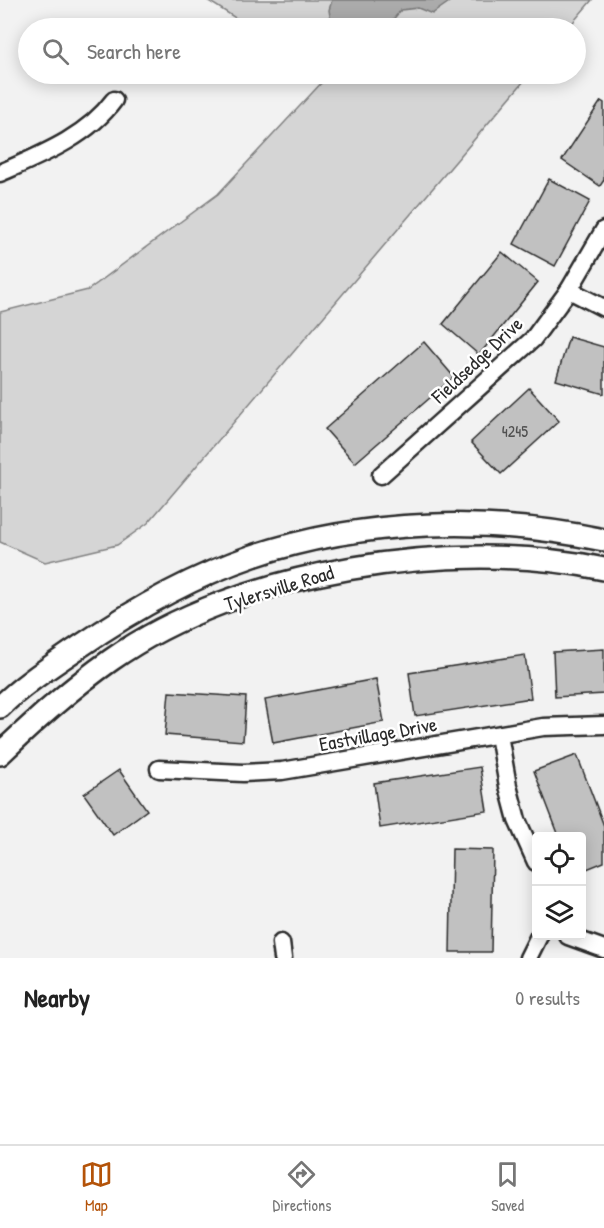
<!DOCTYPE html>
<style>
body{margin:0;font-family:"Patrick Hand",sans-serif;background:#f6f6f6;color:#222}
.controls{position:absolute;right:18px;bottom:18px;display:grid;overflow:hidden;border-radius:6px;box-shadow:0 3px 15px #0003}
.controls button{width:54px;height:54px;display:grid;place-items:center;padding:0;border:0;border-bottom:2px solid #e0e0e0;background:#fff;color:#222;font:30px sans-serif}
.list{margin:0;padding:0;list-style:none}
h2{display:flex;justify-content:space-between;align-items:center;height:78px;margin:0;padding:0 24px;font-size:26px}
h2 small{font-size:20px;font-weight:400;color:#767676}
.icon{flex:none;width:33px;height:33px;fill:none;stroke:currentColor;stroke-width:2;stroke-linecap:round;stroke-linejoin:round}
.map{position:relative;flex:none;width:604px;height:958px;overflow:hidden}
.search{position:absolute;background:#fff;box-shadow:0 3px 15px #0003;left:18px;right:18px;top:18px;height:66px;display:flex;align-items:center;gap:15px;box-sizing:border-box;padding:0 21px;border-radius:33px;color:#767676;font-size:22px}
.sheet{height:186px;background:#fff}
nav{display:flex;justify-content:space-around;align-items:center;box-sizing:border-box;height:84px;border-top:2px solid #e0e0e0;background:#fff;font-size:16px;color:#767676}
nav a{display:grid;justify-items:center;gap:3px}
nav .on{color:#b45309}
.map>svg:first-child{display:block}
.green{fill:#d5d5d5;stroke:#808080;stroke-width:1.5}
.water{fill:#ababab;stroke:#787878;stroke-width:1.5}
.building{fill:#c1c1c1;stroke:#2b2b2b;stroke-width:1.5}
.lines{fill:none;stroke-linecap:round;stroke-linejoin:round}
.minor-casing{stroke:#2b2b2b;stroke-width:21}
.major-casing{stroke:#2b2b2b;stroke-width:26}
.minor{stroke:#fff;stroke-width:16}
.major{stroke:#fff;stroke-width:21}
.labels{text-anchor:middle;stroke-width:5;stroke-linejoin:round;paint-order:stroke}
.number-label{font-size:16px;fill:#505050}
.street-label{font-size:20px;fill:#2b2b2b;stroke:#fff}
</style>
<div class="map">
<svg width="604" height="958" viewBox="0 0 604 958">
<rect width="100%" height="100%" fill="#f2f2f2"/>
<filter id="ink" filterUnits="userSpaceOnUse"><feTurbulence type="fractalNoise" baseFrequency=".0167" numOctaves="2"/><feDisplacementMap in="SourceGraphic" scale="12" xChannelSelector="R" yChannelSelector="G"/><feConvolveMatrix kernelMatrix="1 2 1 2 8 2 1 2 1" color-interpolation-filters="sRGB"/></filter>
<g filter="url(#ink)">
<g class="green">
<polygon points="207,0 592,0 568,28 251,28"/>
<polygon points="320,74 530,74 148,523 117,545 45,562 0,542 0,312 88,290 218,194 326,78"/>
</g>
<polygon class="water" points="332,0 452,0 432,14 418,8 401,10 386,28 332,28 329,10"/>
<g class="building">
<polygon points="601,101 604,103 604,180 600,186 562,160"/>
<polygon points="549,179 590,201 555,266 514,244"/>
<polygon points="502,252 538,282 479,355 443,324"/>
<polygon points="569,337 604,347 604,394 556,380"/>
<polygon points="424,342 454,377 355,463 325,429"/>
<polygon points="529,388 559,421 501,474 471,442"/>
<polygon points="604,649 604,694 555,697 553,652"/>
<polygon points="525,655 531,698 415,716 409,673"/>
<polygon points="376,679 384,722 273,743 265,700"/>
<polygon points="169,692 246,697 243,741 165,735"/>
<polygon points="577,755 604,826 604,862 582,871 582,836 559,836 534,771"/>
<polygon points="480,767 487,811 380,828 374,783"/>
<polygon points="119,770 147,810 113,835 84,794"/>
<polygon points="452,849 493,850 491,952 450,952"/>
</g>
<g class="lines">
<defs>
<g id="minor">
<path d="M0 173C41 155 87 137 114 100"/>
<polyline points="569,290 604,308"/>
<polyline points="381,475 533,339 569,290 604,230"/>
<polyline points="499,735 508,786 517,820 536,862"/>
<polyline points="159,769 243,773 282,771 543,727 604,725"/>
<polyline points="568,936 604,949"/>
<polyline points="281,943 283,958"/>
<polyline points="528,958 539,936"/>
</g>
<g id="major">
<path d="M0 707C23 684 53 665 79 647 133 610 191 577 253 556 363 519 491 516 604 540"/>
<path d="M0 754C35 721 71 688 111 660 238 570 453 537 604 569"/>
</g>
</defs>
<use href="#minor" class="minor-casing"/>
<use href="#major" class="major-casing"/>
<use href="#minor" class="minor"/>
<use href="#major" class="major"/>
</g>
</g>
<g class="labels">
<g class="number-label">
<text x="515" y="437">4245</text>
</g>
<g class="street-label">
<text transform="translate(477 360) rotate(-43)" y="7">Fieldsedge Drive</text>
<text transform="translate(279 588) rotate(-17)" y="7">Tylersville Road</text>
<text transform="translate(378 734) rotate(-10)" y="7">Eastvillage Drive</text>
</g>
</g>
</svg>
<div class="controls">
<button><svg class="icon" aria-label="locate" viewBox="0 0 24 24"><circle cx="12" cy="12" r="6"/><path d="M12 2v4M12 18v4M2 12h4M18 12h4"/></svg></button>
<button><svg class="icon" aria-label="layers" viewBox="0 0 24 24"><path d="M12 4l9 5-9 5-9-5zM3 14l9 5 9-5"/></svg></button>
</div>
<div class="search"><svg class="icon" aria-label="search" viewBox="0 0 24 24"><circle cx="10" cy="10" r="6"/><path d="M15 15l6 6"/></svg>Search here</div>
</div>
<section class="sheet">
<h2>Nearby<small>0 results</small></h2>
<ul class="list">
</ul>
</section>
<nav>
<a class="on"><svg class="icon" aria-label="map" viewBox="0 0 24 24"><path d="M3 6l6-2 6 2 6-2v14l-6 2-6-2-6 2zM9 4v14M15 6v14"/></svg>Map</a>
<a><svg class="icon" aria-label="directions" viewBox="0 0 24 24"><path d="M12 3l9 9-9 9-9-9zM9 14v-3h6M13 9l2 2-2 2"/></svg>Directions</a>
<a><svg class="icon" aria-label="saved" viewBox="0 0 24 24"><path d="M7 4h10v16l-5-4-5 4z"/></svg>Saved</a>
</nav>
